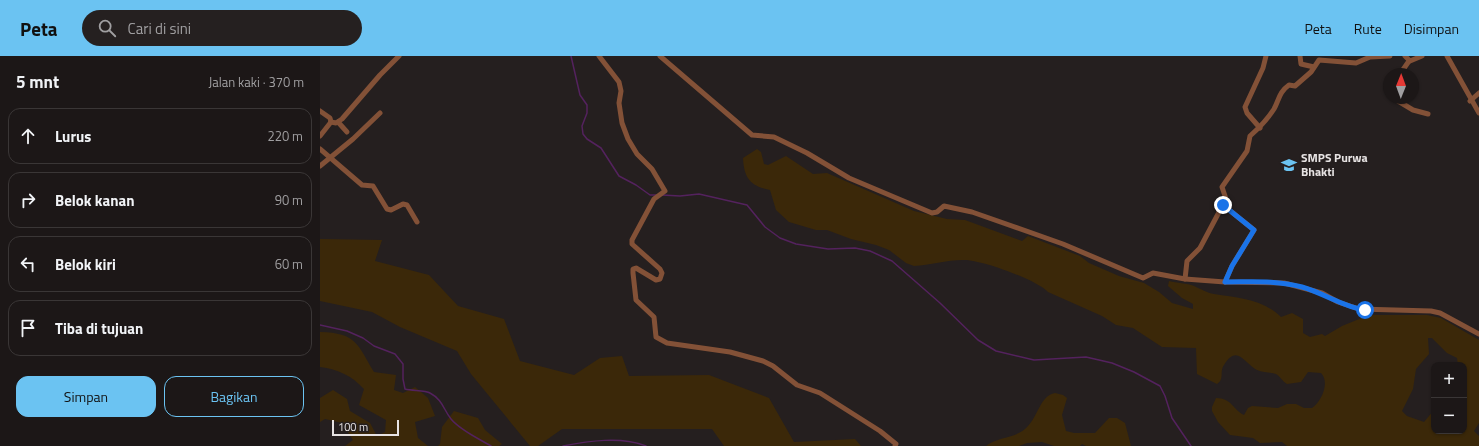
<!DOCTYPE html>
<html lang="id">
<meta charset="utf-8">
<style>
body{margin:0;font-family:"Titillium Web",sans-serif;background:#252020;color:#f1f3f6}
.controls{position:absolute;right:12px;bottom:12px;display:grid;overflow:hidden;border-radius:8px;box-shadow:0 1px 3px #0004}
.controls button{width:36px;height:36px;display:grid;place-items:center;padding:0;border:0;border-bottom:1px solid #3a3636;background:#1c1717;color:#f1f3f6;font:20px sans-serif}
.compass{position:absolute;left:1063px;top:12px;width:36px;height:36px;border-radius:50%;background:#1c1717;box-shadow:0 1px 3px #0004;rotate:1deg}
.scale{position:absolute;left:12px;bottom:10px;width:67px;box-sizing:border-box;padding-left:4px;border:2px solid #e7e3e3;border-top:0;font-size:11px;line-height:14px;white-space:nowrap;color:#e7e3e3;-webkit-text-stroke:3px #251f1f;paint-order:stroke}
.stop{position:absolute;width:12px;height:12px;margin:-9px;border:3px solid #1a73e8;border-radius:50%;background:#fff}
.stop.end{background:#1a73e8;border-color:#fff;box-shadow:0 1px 4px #0008}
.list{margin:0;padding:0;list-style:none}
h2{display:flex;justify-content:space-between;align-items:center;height:52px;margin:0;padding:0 16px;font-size:17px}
h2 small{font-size:13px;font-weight:400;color:#a09fa1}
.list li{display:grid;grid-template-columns:26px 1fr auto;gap:12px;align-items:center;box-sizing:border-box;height:56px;margin:0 8px 8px;padding:0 8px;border:1px solid #3a3636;border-radius:12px}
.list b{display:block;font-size:15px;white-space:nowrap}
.list em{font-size:13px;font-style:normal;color:#a09fa1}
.actions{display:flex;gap:8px;padding:12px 16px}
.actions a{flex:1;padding:9px 0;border:1px solid #6bc3f2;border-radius:12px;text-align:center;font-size:14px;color:#6bc3f2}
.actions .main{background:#6bc3f2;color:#111}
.icon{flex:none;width:22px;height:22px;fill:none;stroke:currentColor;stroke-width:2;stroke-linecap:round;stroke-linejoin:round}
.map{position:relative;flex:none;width:1159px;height:390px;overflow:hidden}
header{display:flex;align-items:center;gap:24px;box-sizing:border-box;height:56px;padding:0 20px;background:#6bc3f2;color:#111}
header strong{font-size:19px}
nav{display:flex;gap:22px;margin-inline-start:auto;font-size:14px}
.search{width:280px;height:36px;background:#252020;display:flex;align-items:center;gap:10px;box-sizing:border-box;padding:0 14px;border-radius:22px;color:#a09fa1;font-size:15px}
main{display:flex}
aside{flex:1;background:#1c1717}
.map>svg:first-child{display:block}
.green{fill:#3b2809;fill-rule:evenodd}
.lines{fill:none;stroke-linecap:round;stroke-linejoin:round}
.stream{stroke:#54225e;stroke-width:1.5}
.minor{stroke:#835137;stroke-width:5}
.route{stroke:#1a73e8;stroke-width:5}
.labels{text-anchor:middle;stroke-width:4;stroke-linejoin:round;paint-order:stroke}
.poi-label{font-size:12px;font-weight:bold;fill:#e7e3e3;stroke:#251f1f;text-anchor:start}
</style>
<header>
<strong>Peta</strong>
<div class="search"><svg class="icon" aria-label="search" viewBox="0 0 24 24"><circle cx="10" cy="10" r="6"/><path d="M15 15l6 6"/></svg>Cari di sini</div>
<nav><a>Peta</a><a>Rute</a><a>Disimpan</a></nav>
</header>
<main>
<aside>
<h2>5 mnt<small>Jalan kaki · 370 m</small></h2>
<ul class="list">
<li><svg class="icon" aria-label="ahead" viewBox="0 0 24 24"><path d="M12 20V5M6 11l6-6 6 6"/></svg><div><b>Lurus</b></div><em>220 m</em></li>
<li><svg class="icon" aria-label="right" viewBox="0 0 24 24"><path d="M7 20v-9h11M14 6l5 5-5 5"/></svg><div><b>Belok kanan</b></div><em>90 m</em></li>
<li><svg class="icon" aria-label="left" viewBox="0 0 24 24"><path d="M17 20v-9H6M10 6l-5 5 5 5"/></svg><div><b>Belok kiri</b></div><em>60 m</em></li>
<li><svg class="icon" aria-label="arrive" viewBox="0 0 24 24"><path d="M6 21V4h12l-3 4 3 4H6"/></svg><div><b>Tiba di tujuan</b></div></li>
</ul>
<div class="actions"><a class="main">Simpan</a><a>Bagikan</a></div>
</aside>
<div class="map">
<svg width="1159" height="390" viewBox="0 0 1159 390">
<rect width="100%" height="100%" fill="#251f1f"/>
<g class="green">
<path d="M437 93 441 96 444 108 448 109 466 100 493 118 507 117 594 155 627 163 645 164 702 185 708 180 760 200 769 207 799 220 824 227 839 236 852 247 873 253V248L862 242 848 230 849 225C857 227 867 227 874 230 881 233 887 237 894 238 919 242 942 243 961 261L972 257 983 263V277L990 281 1002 278 1005 280 1022 270 1049 259H1107L1121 262 1159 284V367L1154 375 1159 380V390H967L962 386 940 387 933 382 910 379 898 366 892 355V351L896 342C912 342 913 354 924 359L928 352 932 350 958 352 967 348H976L984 352H992C1002 345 1010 326 1001 317L988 316 981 326 967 328C962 325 960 320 956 318 950 316 943 317 937 314 925 308 917 287 904 309 899 316 905 323 897 328L877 318 876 292 842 291 813 272 796 269 782 260 728 236C717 224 660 203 643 204 626 204 610 209 594 210L586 207 569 194 556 189 531 183 507 174H496L469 166 456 154 450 134C430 130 424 122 423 102ZM1108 282H1112L1127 297 1137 302 1138 309H1144V375H1114V354L1104 366 1087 360 1082 355 1093 333 1096 313 1109 298Z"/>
<polygon points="0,183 62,184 55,205 109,219 138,250 184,263 200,305 254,319 280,302 302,300 309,320 389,319 449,342 474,386 535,383 541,390 404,390 392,373 242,373 218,390 210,390 151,318 137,295 80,271 52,256 0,245"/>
<path d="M0 276C37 277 37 288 54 316L76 319 74 334 83 337 95 331 108 342 115 360 95 366 98 382 108 390H25L33 384 22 367 5 363 0 366V342L13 334 27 343 30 355 50 367 57 380 65 376 66 364 39 349 44 333C32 320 18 313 0 311Z"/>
<path d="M735 337 743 339 747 342 742 359 746 375 754 377H775L789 362H797L805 367 811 390H766L762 388 760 390H734L722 386 707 387 699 390H666C678 380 697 383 708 370 718 360 720 340 735 337Z"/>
<polygon points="134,355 158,362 165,374 182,388 179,390 118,390 120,388 122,371"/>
</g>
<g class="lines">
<g class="stream">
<polyline points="251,0 260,39 267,49 267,57 262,70 263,78 267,83 281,92 299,120 316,129 330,139 336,139"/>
<polyline points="342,139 360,140 379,138 427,149 445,171 460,182 476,188 508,193 535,192 550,195 572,205 620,247 658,284 676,295 714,304 766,301 792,307 814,316 840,330 845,340 852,362 871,390"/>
<path d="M0 269 27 275 43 282 54 290 75 298 83 308V323L85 333C92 335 105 334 110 337 123 344 123 353 131 363 141 375 158 382 171 390"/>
<path d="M243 390C268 385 301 380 326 390"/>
</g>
<g class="minor">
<polyline points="279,0 299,26 301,35 299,47 302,67 308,83 317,98 332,113 345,135 334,143 312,184 312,188 340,213 342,217 340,223 336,224 316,212 313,213 313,217 316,244 334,261 336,281 347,287 410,296 443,305 453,310 477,329 500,337 560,375 576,388 575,390"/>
<polyline points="340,0 432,79 454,81 487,97 529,122 612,157 617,156 624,150 652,156 743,188 823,222 833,217 865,223 905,226 964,227 1002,237 1018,246 1039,253 1111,255 1120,257 1159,278"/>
<polyline points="980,0 981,8 994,11"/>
<polyline points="1085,0 1090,5 1102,0"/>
<polyline points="1127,0 1159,57"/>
<polyline points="1080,18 1089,5"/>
<polyline points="1073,42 1093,54 1108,58"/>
<polyline points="1150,45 1159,37"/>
<polyline points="0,55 10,62 11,66"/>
<polyline points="11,66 16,67 22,63 60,19 79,0"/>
<polyline points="18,66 27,76"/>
<polyline points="940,72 927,57 925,51 943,12 946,0"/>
<polyline points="0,80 11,66"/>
<polyline points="0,93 42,129 53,130 67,153 71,154 83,148 87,149 97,166"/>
<polyline points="0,110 33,83 60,57"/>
<polyline points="903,149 934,174 912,210 905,226"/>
<path d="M865 223 867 205 880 192 906 143 902 131 927 95 930 80C939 72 947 64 954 53 959 44 959 36 969 29L975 30 991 16 999 4 1036 7 1050 1 1070 0"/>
</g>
</g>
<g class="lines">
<path class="route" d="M903 149 934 174 912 210 905 226C931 226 957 224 982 231 1004 237 1023 251 1045 254"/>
</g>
<defs>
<symbol id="school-bare" viewBox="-9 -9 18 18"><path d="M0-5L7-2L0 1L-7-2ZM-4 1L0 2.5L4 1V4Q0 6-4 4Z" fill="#6bc3f2" stroke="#251f1f" stroke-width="2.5" paint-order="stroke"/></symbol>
</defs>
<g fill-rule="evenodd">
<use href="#school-bare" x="958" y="98" width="22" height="22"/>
</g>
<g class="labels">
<g class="poi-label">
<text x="981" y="106">SMPS Purwa<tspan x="981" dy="14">Bhakti</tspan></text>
</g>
</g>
</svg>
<div class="controls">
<button>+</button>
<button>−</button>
</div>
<svg class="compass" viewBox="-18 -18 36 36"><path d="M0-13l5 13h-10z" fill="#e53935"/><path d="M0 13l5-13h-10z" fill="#a09fa1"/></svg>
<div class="scale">100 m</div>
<div class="stop" style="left:1045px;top:254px"></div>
<div class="stop end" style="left:903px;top:149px"></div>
</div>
</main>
